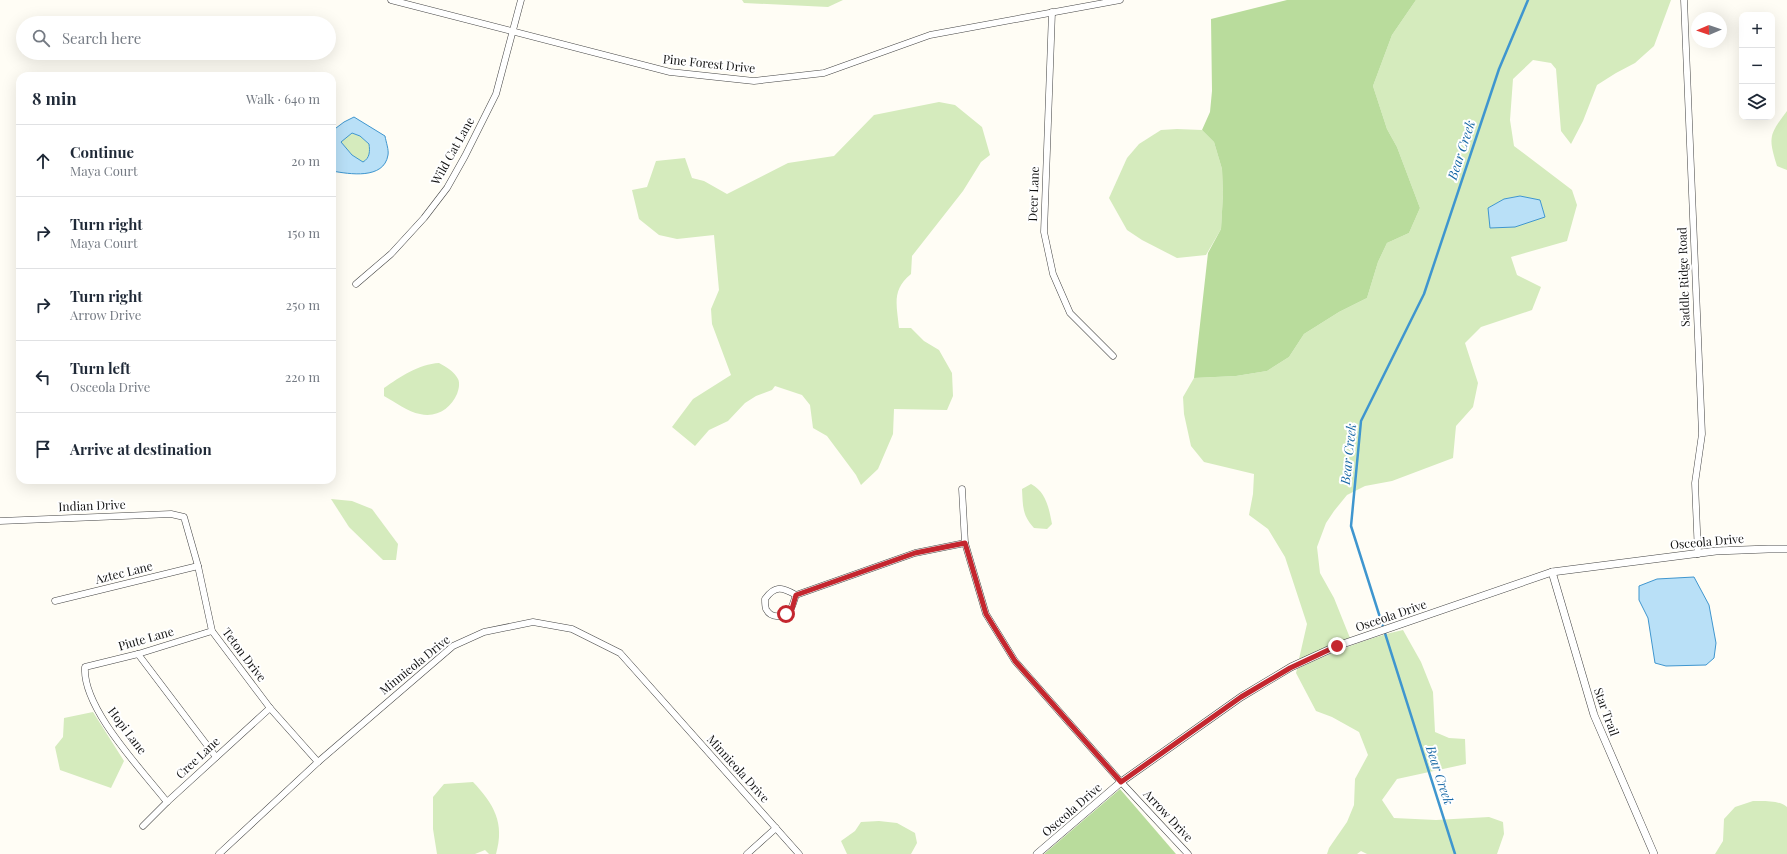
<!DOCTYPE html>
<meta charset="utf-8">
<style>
body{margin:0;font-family:"Playfair Display",serif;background:#f2f2f3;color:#1f2937}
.controls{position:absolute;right:12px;top:12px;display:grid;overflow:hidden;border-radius:8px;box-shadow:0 4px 16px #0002}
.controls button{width:36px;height:36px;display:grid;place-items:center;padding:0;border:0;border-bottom:1px solid #e0e1e3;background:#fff;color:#1f2937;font:20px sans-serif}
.compass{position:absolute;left:1691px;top:12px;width:36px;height:36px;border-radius:50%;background:#fff;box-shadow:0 4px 16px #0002;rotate:268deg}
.stop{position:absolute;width:12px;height:12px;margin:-9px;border:3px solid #c4262e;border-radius:50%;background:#fff}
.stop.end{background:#c4262e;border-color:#fff;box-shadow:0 1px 4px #0008}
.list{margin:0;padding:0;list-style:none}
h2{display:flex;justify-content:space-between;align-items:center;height:52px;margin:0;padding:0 16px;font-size:17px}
h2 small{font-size:13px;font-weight:400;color:#747a83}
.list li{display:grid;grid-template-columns:26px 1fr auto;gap:12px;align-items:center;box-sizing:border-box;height:72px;padding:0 16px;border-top:1px solid #e0e1e3}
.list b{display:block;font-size:15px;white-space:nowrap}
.list p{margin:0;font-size:13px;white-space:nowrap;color:#747a83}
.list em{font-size:13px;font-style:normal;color:#747a83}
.icon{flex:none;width:22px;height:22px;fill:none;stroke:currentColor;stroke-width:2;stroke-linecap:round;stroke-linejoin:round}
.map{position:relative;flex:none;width:1787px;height:854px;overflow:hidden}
.search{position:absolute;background:#fff;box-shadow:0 4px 16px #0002;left:16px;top:16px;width:320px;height:44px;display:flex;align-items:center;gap:10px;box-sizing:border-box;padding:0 14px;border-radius:22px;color:#747a83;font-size:15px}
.panel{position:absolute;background:#fff;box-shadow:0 4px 16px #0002;left:16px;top:72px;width:320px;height:412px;border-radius:12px}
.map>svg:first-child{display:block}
.green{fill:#d5ebbd;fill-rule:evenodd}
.forest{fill:#b9dc9c}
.water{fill:#b9e0f7;stroke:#3f96cf;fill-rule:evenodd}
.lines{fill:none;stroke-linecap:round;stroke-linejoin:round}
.stream{stroke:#3f96cf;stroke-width:2.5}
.minor-casing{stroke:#444;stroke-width:7}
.tertiary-casing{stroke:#444;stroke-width:8}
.minor{stroke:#fff;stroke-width:6}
.tertiary{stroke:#fff;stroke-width:7}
.route{stroke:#c4262e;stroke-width:5}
.labels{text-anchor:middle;stroke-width:4;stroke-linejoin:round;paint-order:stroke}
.street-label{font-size:12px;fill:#111;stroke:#fff}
.water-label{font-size:13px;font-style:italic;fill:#1768a6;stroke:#fff}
</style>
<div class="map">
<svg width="1787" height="854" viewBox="0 0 1787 854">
<rect width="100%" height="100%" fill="#fffdf5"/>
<g class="green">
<polygon points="742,0 843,0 828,7 744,3"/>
<path d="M1416 0H1671L1654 46 1635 63 1616 73 1597 85 1583 121 1571 144 1561 131 1556 69 1551 63 1533 60 1513 79 1510 120 1514 146 1572 190 1577 205 1567 241 1511 257 1517 275 1541 287 1532 310 1481 327 1465 343 1478 383 1473 407 1456 426 1453 458 1392 481 1365 486 1347 495 1334 511 1326 523 1317 547 1320 573 1334 598 1350 638 1299 659 1307 624 1285 557 1268 529 1249 515 1253 494 1254 474 1204 462 1191 446 1184 414 1183 397 1194 378 1236 376 1267 371 1289 357 1304 334 1339 312 1367 298 1378 262 1387 243 1409 233 1420 208 1397 147 1387 129 1373 86 1392 35ZM1520 196 1540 201 1545 217 1488 208 1504 199Z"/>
<path d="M939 102 955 105 982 127 990 155 981 162 963 191 912 256 911 274C891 290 897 306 899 328H911L924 341 939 350 952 373 953 396 947 410 894 409 893 434 878 469 861 485 856 475 827 436 813 428 810 405 802 395 775 386 772 390 756 396 745 403 728 421 709 430 695 446 672 427 693 399 731 375 712 324 711 309 719 290 714 235 677 239 659 235 639 219 632 190 647 187 656 161 685 158 692 178 704 181 727 194 788 163 834 156 874 115Z"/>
<path d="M1787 111V170L1777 166C1768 137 1769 135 1787 111Z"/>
<polygon points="1177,129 1202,130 1214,142 1222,169 1223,194 1221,229 1206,255 1177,258 1142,240 1127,230 1109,198 1127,158 1139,144 1161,130"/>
<path d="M352 133 360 136 369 144C370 152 370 158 363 163L352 155 340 141Z"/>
<path d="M439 363C446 367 454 371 458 379 460 383 459 389 457 394 451 408 437 418 420 414 408 412 395 402 384 396V388C400 377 419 364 439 363Z"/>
<path d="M1031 484C1046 492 1049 508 1052 524L1047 529 1034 528C1022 515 1023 506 1022 489Z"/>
<polygon points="331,499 352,501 372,509 398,544 396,560 383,560 349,527"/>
<path d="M1403 630 1421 662 1433 692 1435 732 1449 738 1465 739 1466 764 1397 779 1382 800 1394 818 1436 820 1489 817 1503 822 1504 834 1497 854H1367L1361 851 1357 854H1327L1329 848 1347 822 1354 805 1355 779 1368 755 1359 732 1332 717 1316 711 1296 673 1297 669C1331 653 1366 638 1403 630Z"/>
<polygon points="93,712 124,761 111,788 60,770 55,747 63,737 64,718"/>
<path d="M473 782C494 804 505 823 496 854H489L485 850 475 854H437L433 829V797L444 784Z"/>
<path d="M1753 801C1763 801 1779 800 1787 807V854H1715L1723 841 1724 819 1735 807Z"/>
<polygon points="879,821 897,823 915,833 917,843 911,854 847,854 841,841 855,831 861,822"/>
</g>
<g class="forest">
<polygon points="1287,0 1416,0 1392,35 1373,86 1387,129 1397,147 1420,208 1409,233 1387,243 1378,262 1367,298 1339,312 1304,334 1289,357 1267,371 1236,376 1194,378 1208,253 1221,229 1223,194 1222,169 1214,142 1202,130 1210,112 1212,91 1211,19"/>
<polygon points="1120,789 1176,854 1044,854"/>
</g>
<g class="water">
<path d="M354 117 385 136C386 142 389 150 388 155 384 180 349 174 332 171V131L344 122ZM352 133 360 136 369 144C370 151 370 158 363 162L352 155 341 142Z"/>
<polygon points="1520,196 1540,200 1545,217 1515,227 1490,228 1488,208 1504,199"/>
<polygon points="1694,577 1709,605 1716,643 1714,658 1706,665 1666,666 1655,663 1648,618 1639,600 1639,586 1657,579"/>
</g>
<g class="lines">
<polyline class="stream" points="1455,854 1351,526 1361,421 1424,294 1499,69 1528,0"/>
<defs>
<g id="minor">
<polyline points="391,0 670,72 754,81 824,73 930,35 1120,0"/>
<polyline points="1684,0 1702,434 1695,483 1698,554"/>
<polyline points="1052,12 1044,232 1053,274 1070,313 1113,356"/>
<polyline points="356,284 391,254 424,218 447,188 465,156 496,94 521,0"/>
<polyline points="962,489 965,543 986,614 1015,661 1121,782 1188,854"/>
<polyline points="0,521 171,514 184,517 198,566 212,631 270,708 318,762"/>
<path d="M796 595C782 587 775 585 765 599 765 602 765 606 766 609 771 619 784 618 790 610 793 606 794 600 796 595L915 553 965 543"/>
<polyline points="55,601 198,566"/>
<polyline points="138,654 216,757"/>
<path d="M167 802C142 770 82 708 85 667L138 654 212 631"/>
<polyline points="143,826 167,802 270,708"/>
<polyline points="219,854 318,762 453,646 484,632 533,622 572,629 620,653 799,854"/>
<polyline points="747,854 776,828"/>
</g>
<g id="tertiary">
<polyline points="1552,572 1594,715 1654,854"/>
<polyline points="1037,854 1121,782 1241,697 1291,667 1337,646 1552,572 1716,551 1768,549 1787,549"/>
</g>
</defs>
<use href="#minor" class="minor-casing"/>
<use href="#tertiary" class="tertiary-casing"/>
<use href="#minor" class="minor"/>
<use href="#tertiary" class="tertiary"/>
</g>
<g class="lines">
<polyline class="route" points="786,614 792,609 796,595 915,553 965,543 986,614 1015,661 1121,782 1241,697 1290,668 1337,646"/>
</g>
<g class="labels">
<g class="street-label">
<text transform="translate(709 64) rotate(6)" y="4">Pine Forest Drive</text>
<text transform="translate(453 151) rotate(-61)" y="4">Wild Cat Lane</text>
<text transform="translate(1034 194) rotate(-88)" y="4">Deer Lane</text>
<text transform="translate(1684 277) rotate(-92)" y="4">Saddle Ridge Road</text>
<text transform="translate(92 506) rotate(-2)" y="4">Indian Drive</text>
<text transform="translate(1707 542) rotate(-5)" y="4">Osceola Drive</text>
<text transform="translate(124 573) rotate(-14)" y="4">Aztec Lane</text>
<text transform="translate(1391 616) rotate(-19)" y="4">Osceola Drive</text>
<text transform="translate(146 639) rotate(-16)" y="4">Piute Lane</text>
<text transform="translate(244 655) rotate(53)" y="4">Teton Drive</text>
<text transform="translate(415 665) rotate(-39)" y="4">Minnieola Drive</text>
<text transform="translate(1606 712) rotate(70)" y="4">Star Trail</text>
<text transform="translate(127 731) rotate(53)" y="4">Hopi Lane</text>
<text transform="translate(198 758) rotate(-43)" y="4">Cree Lane</text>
<text transform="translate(738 769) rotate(48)" y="4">Minnieola Drive</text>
<text transform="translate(1072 810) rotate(-41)" y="4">Osceola Drive</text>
<text transform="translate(1168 816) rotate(47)" y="4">Arrow Drive</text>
</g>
<g class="water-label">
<text transform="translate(1461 150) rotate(-72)" y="5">Bear Creek</text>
<text transform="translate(1348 454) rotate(-84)" y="5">Bear Creek</text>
<text transform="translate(1440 775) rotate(72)" y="5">Bear Creek</text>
</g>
</g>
</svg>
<div class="controls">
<button>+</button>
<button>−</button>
<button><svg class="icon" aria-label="layers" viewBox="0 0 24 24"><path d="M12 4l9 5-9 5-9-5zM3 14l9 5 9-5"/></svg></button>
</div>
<svg class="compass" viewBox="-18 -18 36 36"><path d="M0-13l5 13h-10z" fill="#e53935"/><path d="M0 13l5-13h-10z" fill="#747a83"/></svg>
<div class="stop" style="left:786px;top:614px"></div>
<div class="stop end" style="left:1337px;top:646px"></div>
<div class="search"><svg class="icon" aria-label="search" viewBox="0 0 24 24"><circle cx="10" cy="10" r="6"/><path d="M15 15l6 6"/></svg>Search here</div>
<section class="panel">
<h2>8 min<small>Walk · 640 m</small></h2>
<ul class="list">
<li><svg class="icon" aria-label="ahead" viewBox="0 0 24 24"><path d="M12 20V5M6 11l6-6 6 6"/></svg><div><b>Continue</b><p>Maya Court</p></div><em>20 m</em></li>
<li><svg class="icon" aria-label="right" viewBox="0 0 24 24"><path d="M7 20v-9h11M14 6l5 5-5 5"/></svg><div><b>Turn right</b><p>Maya Court</p></div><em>150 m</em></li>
<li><svg class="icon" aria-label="right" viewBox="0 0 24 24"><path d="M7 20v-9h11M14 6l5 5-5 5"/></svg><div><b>Turn right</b><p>Arrow Drive</p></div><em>250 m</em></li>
<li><svg class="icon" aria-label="left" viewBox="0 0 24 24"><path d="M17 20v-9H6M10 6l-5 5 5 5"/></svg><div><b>Turn left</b><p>Osceola Drive</p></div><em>220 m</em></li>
<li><svg class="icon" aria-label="arrive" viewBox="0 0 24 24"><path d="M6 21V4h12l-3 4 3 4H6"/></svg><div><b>Arrive at destination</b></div></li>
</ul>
</section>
</div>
